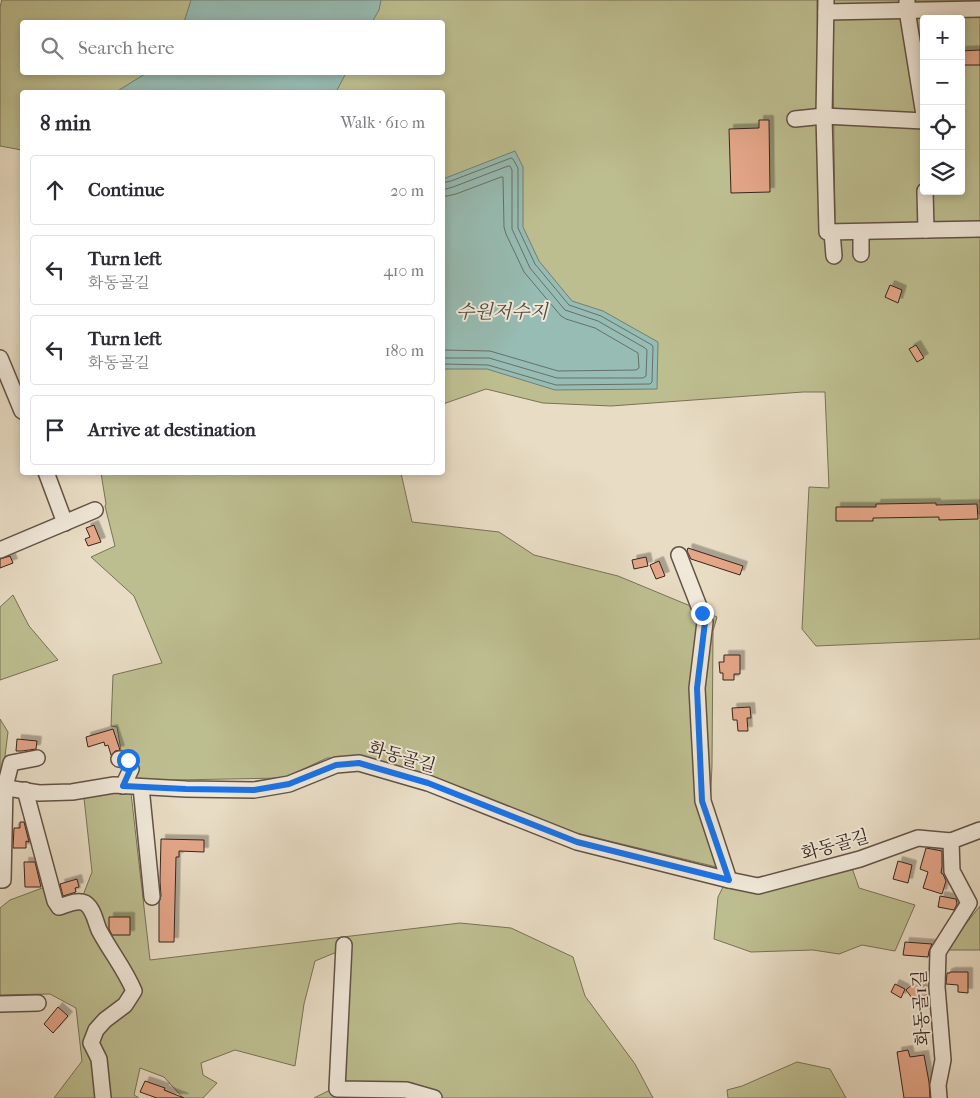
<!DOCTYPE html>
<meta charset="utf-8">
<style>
body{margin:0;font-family:"IM FELL French Canon","Noto Serif KR",serif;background:#f7f7f7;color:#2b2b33}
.controls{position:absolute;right:15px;top:15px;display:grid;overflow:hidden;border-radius:5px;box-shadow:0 2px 8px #0003}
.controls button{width:45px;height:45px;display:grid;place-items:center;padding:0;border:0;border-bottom:1px solid #e1e1e2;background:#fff;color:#2b2b33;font:25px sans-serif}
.stop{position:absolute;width:15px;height:15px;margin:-11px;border:4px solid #1a73e8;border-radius:50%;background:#fff}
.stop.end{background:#1a73e8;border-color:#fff;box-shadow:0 1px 5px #0008}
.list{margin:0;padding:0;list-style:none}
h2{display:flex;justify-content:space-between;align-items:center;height:65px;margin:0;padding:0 20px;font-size:21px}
h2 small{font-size:16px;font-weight:400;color:#7c7c81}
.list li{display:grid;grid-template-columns:32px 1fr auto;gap:15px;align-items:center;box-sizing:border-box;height:70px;margin:0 10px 10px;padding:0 10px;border:1px solid #e1e1e2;border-radius:5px}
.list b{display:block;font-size:19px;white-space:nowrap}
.list p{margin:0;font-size:16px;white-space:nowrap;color:#7c7c81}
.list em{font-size:16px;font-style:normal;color:#7c7c81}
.icon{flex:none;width:28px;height:28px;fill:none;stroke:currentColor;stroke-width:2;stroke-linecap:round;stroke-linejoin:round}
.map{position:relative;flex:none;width:980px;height:1098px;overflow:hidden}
.search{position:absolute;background:#fff;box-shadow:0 2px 8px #0003;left:20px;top:20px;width:425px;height:55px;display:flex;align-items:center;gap:12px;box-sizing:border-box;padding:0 18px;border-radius:5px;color:#7c7c81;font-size:19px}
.panel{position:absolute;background:#fff;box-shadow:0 2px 8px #0003;left:20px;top:90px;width:425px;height:385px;border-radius:5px}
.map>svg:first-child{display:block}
.green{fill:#bdbe90;stroke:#7a7156;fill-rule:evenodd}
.water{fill:#97bcb3;stroke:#717f77}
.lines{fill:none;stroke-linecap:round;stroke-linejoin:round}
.shore{stroke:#677068;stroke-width:1}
.building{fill:#e4a688;stroke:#37241c;filter:url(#shadow)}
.minor-casing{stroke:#635246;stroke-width:18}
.minor{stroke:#f0e8d9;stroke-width:15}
.route{stroke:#1a73e8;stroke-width:6}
.labels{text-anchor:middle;stroke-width:4;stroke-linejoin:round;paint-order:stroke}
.street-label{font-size:18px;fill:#37241c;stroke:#f0e8d9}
.water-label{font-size:19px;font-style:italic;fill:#4f4a42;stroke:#f0e8d9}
</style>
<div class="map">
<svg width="980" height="1098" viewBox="0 0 980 1098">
<defs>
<filter id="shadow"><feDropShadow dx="4.5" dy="-4.5" stdDeviation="0" flood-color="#0004"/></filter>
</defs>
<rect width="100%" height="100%" fill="#e8dcc4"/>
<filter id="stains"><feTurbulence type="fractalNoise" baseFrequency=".004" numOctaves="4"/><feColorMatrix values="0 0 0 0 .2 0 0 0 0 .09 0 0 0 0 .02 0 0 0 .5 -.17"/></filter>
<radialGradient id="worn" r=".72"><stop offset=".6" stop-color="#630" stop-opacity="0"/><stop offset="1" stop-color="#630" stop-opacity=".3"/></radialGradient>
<g class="green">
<path d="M2 0H817L820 218 835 219 832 0H980V639L816 646 802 629 809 487 829 488 825 392H803L611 406 543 403 486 389 443 404 442 92H22V150L0 146V7ZM924 19H961V191H924ZM22 22H442V72H22Z"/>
<polygon points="101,473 401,473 412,522 499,532 534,555 618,576 717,617 713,631 712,766 710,806 733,871 564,830 359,758 327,758 284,778 118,781 125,774 117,727 111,726 113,675 162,663 134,596 91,557 115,546 105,506 106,504"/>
<polygon points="13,595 29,626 58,660 0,680 0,607"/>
<polygon points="0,719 8,732 3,772 0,772"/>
<polygon points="107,793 131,793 150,960 460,923 511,928 573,957 585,996 635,1064 653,1098 442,1098 413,1083 344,1084 370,1098 314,1098 342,1084 349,947 315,961 304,1004 295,1066 235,1050 201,1063 203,1075 217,1083 203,1098 183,1098 164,1077 140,1068 134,1095 139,1098 54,1098 82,1061 76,1008 50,994 0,995 0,908 10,900 45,887 57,910 82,898 92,872 84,798"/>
<polygon points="852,868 859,888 915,905 895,951 862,945 839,954 813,950 751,952 714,939 718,897 723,887 765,891"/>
<polygon points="980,906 980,950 945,950"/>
<polygon points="797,1062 830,1069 846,1098 728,1098 727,1090 742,1086"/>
</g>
<g class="water">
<polygon points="191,0 381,0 379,10 372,22 184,22"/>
<polygon points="148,72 346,72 346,73 336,92 116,92"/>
<polygon points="515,151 523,167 523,227 539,261 572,301 603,311 658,342 657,389 555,390 487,369 443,369 443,179"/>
</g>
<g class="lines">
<g class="shore">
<polyline points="442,183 451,181 511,158 513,159 518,168 518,228 535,264 569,305 601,316 652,345 653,347 652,382 650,384 556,385 488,365 442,364"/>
<polyline points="442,190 453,187 508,166 510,166 512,170 512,229 530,268 565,310 598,321 645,348 647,350 646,376 643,378 557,378 489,358 442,358"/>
<polyline points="442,197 456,194 501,177 503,177 504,227 506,234 524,272 561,316 566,319 595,328 638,353 639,368 636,370 558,371 490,351 442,350"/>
</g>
</g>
<g class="building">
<polygon points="980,50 980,65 961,65 961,51"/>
<polygon points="759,120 769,120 770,192 731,193 729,129 759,128"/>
<polygon points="890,285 902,290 898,303 885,297"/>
<polygon points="916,345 924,358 917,362 909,349"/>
<polygon points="936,503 936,505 977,504 978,519 939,520 939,517 873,518 873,521 836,521 836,507 876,507 876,504"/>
<polygon points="94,525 101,542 88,546 85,539 90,537 86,528"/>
<polygon points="688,548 743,566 740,575 691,559 687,551"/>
<polygon points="10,556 13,563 0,568 0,559"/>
<polygon points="646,557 648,566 634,569 632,560"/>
<polygon points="659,561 665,576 656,579 650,565"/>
<polygon points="724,655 740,655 740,674 734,674 734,680 723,680 723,673 720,673 719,662 724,662"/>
<polygon points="750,707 751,718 747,718 748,731 738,731 737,720 733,720 732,708"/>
<polygon points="113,729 120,750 115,751 111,755 108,745 105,746 104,742 88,747 86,737"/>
<polygon points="17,739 37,741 36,749 22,751 16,751"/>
<polygon points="20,822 24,822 29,842 26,841 26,848 13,848 14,828 20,828"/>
<polygon points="161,839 204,840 204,852 179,851 179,857 176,857 174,942 159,942 159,902 161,896 160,881"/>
<polygon points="926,848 942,851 942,867 941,873 943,874 946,881 942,894 923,888 928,872 920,869"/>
<polygon points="898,861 912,865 908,883 893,879"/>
<polygon points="24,862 35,862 41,887 25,887"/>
<polygon points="77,879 79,887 75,888 76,892 63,896 60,884"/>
<polygon points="940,896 956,899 957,904 954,910 938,907"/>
<polygon points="109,917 130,917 130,935 112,935 109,929"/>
<polygon points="905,942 932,944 929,951 928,957 903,955"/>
<polygon points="950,972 968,972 968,993 958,992 958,985 946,984 947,973 950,973"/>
<polygon points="916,981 927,994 916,1003 906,990"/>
<polygon points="895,984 905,989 901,998 891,992"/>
<polygon points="58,1007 68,1016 53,1033 44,1024"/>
<polygon points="908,1050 910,1057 924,1055 929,1082 930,1098 904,1098 897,1052"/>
<polygon points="145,1081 165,1088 164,1090 184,1098 157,1098 140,1092"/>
</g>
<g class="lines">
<defs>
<g id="minor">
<polyline points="826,0 824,116 827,232 926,230"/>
<polyline points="907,1 907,10 924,115"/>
<polyline points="826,12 980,9"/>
<polyline points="795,119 824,116 924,121"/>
<polyline points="925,191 926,230 980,229"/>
<polyline points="832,232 834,256"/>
<polyline points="861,254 861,232"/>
<polyline points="0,358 22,411"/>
<polyline points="46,472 65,523"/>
<polyline points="0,550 95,510"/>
<polyline points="679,555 705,622 697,688 703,801 729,880"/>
<polyline points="119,759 128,760 131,769 123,786"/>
<polyline points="0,787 39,793 72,792 114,785 186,789 254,790 289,784 336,765 359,763 428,783 577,842 729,880 758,886 860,859 918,838 951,841"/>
<polyline points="141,787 152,897"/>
<path d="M25 790 55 901 59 907C66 905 77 899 85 903 94 909 95 921 99 930 110 951 125 969 134 991L125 1005 105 1020 96 1030 91 1043 99 1059 103 1098"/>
<polyline points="0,880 3,880 5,787 11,763 37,758"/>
<polyline points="344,945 337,1089 406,1090 434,1098"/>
<polyline points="0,1004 38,1003"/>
<polyline points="939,1098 938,1085 943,1060 937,987 938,952 969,903 952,871 951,841 980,830"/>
</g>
</defs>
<use href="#minor" class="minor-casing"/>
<use href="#minor" class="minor"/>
</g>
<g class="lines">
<polyline class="route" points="128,760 131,768 123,786 186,789 254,790 289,784 336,765 359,763 428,783 577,842 729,880 702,801 697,688 705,622 702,613"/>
</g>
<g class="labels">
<g class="street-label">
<text transform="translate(402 757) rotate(16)" y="6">화동골길</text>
<text transform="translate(835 845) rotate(-16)" y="6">화동골길</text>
<text transform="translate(921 1008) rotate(-93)" y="6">화동골1길</text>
</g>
<g class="water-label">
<text x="502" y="318">수원저수지</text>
</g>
</g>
<rect width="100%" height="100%" filter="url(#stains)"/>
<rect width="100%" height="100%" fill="url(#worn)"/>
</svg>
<div class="controls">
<button>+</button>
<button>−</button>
<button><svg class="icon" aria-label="locate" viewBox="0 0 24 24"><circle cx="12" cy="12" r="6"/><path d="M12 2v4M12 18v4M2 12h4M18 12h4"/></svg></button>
<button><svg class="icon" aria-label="layers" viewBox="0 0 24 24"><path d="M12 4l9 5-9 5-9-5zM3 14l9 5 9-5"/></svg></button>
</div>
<div class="stop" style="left:128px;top:760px"></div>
<div class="stop end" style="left:702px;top:613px"></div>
<div class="search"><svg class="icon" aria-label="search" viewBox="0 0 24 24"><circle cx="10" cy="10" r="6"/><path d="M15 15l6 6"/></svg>Search here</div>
<section class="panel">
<h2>8 min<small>Walk · 610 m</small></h2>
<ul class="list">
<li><svg class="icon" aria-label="ahead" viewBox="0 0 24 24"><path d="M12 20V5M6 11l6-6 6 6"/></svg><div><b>Continue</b></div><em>20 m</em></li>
<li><svg class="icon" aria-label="left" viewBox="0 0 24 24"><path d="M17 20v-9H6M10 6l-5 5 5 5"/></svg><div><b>Turn left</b><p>화동골길</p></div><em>410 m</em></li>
<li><svg class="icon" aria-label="left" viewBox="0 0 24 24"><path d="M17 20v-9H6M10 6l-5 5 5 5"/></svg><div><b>Turn left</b><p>화동골길</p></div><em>180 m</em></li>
<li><svg class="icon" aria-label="arrive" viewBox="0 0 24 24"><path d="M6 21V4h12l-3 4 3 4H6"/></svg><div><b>Arrive at destination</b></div></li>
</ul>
</section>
</div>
